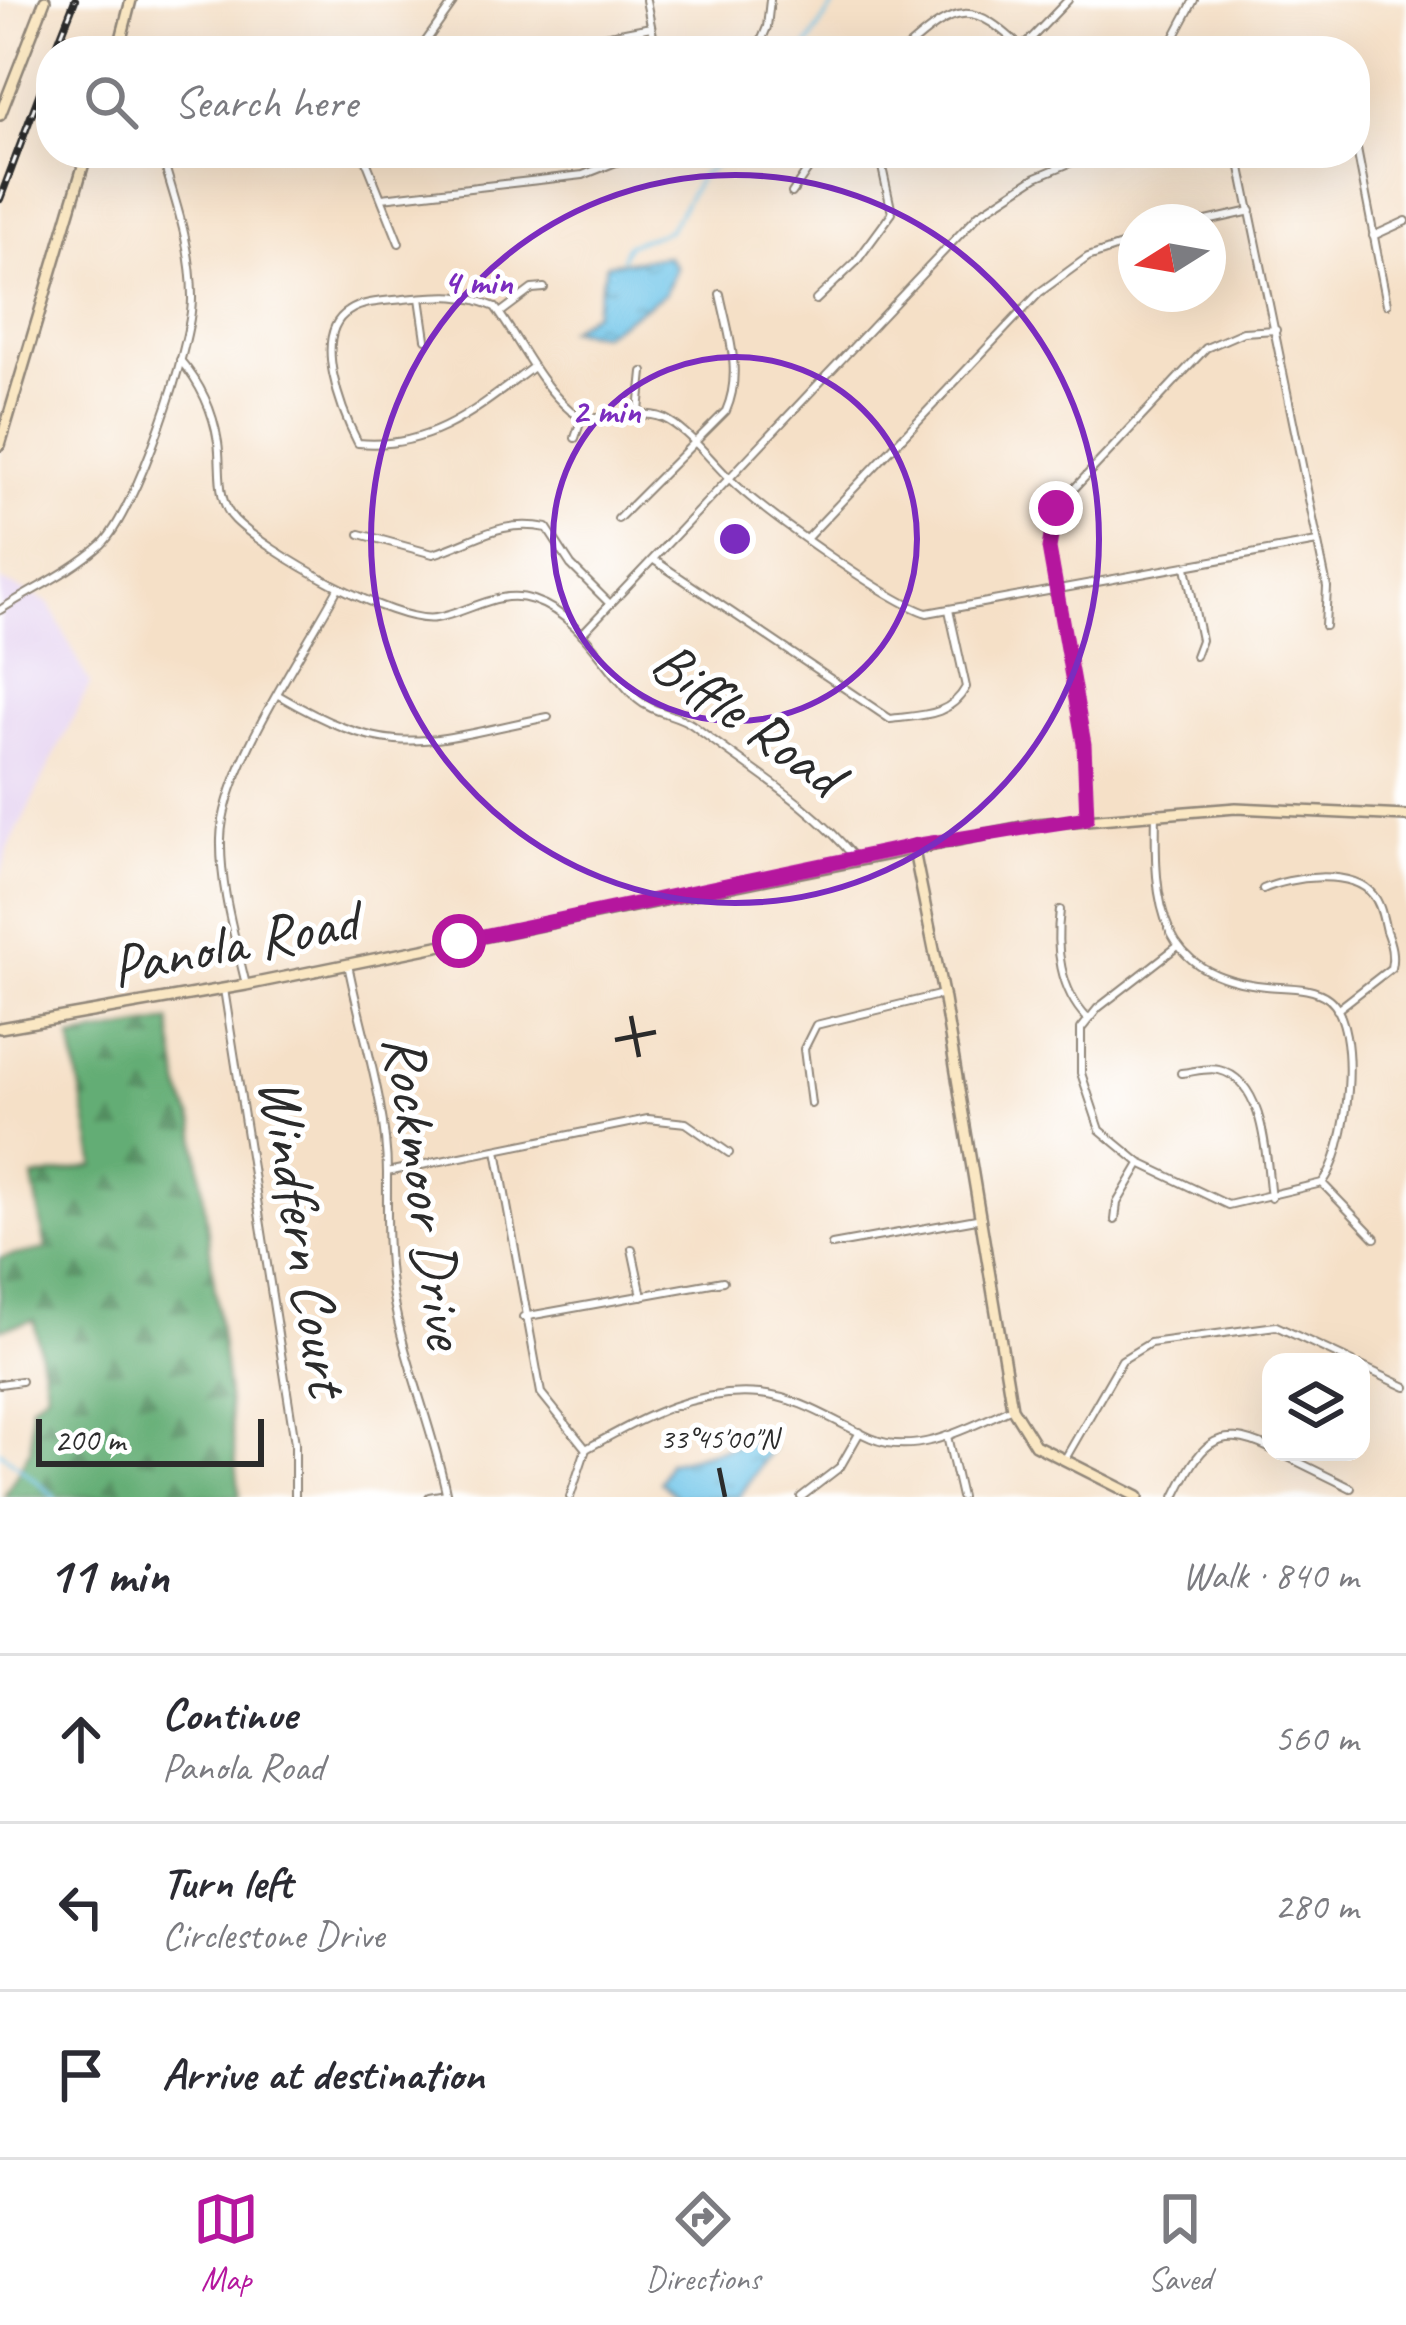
<!DOCTYPE html>
<meta charset="utf-8">
<style>
body{margin:0;font-family:Caveat,sans-serif;background:#f7f7f7;color:#2b2b33}
.controls{position:absolute;right:36px;bottom:36px;display:grid;overflow:hidden;border-radius:24px;box-shadow:0 12px 48px #0002}
.controls button{width:108px;height:108px;display:grid;place-items:center;padding:0;border:0;border-bottom:3px solid #e1e1e2;background:#fff;color:#2b2b33;font:60px sans-serif}
.compass{position:absolute;left:1118px;top:204px;width:108px;height:108px;border-radius:50%;background:#fff;box-shadow:0 12px 48px #0002;rotate:259deg}
.scale{position:absolute;left:36px;bottom:30px;width:228px;box-sizing:border-box;padding-left:12px;border:6px solid #2b2b2b;border-top:0;font-size:33px;line-height:42px;white-space:nowrap;color:#2b2b2b;-webkit-text-stroke:9px #fff;paint-order:stroke}
.stop{position:absolute;width:36px;height:36px;margin:-27px;border:9px solid #b5179e;border-radius:50%;background:#fff}
.stop.end{background:#b5179e;border-color:#fff;box-shadow:0 3px 12px #0008}
.list{margin:0;padding:0;list-style:none}
h2{display:flex;justify-content:space-between;align-items:center;height:156px;margin:0;padding:0 48px;font-size:51px}
h2 small{font-size:39px;font-weight:400;color:#7c7c81}
.list li{display:grid;grid-template-columns:78px 1fr auto;gap:36px;align-items:center;box-sizing:border-box;height:168px;padding:0 48px;border-top:3px solid #e1e1e2}
.list b{display:block;font-size:45px;white-space:nowrap}
.list p{margin:0;font-size:39px;white-space:nowrap;color:#7c7c81}
.list em{font-size:39px;font-style:normal;color:#7c7c81}
.icon{flex:none;width:66px;height:66px;fill:none;stroke:currentColor;stroke-width:2;stroke-linecap:round;stroke-linejoin:round}
.map{position:relative;flex:none;width:1406px;height:1497px;overflow:hidden}
.search{position:absolute;background:#fff;box-shadow:0 12px 48px #0002;left:36px;right:36px;top:36px;height:132px;display:flex;align-items:center;gap:30px;box-sizing:border-box;padding:0 42px;border-radius:48px;color:#7c7c81;font-size:45px}
.sheet{height:660px;background:#fff}
nav{display:flex;justify-content:space-around;align-items:center;box-sizing:border-box;height:168px;border-top:3px solid #e1e1e2;background:#fff;font-size:33px;color:#7c7c81}
nav a{display:grid;justify-items:center;gap:6px}
nav .on{color:#b5179e}
.map>svg:first-child{display:block}
.built{fill:#e5d3f1}
.forest{fill:url(#forest-firs);stroke:#476c50;stroke-width:3}
.water{fill:url(#water-ripples);stroke:#4b778a;stroke-width:3}
.lines{fill:none;stroke-linecap:round;stroke-linejoin:round}
.stream{stroke:#6bc3e8;stroke-width:3}
.street-casing{stroke:#908679;stroke-width:10}
.secondary-casing{stroke:#908679;stroke-width:14}
.street{stroke:#fff;stroke-width:6}
.secondary{stroke:#fae7c3;stroke-width:9}
.rail-casing{stroke:#2b2b2b;stroke-width:8}
.rail{stroke:#fff;stroke-width:3;stroke-dasharray:9;stroke-linecap:butt}
.route{stroke:#b5179e;stroke-width:15}
.ticks{fill:none;stroke:#2b2b2b;stroke-width:4.5}
.ring{fill:none;stroke:#7b2cbf;stroke-width:6}
.labels{text-anchor:middle;stroke-width:10;stroke-linejoin:round;paint-order:stroke}
.street-label{font-size:60px;fill:#2b2b2b;stroke:#fff}
.ticks-label{font-size:30px;text-anchor:middle;fill:#2b2b2b;stroke:#fff;stroke-width:10;stroke-linejoin:round;paint-order:stroke}
.centre{fill:#7b2cbf;stroke:#fff;stroke-width:6}
.ring-label{font-size:36px;text-anchor:middle;font-weight:bold;fill:#7b2cbf;stroke:#fff;stroke-width:10;stroke-linejoin:round;paint-order:stroke}
</style>
<div class="map">
<svg width="1406" height="1497" viewBox="0 0 1406 1497">
<defs>
<pattern id="forest-firs" width="22" height="20" patternUnits="userSpaceOnUse" patternTransform="scale(3)"><rect width="22" height="20" fill="#63ad75"/><path d="M5 1l3.5 6h-7zM16 11l3.5 6h-7z" fill="#528d60"/></pattern>
<pattern id="water-ripples" width="26" height="14" patternUnits="userSpaceOnUse" patternTransform="scale(3)"><rect width="26" height="14" fill="#6bc3e8"/><path d="M2 4q2-2 4 0t4 0M15 11q2-2 4 0t4 0" fill="none" stroke="#589fbc"/></pattern>
</defs>
<rect width="100%" height="100%" fill="#fff"/>
<filter id="ink" filterUnits="userSpaceOnUse"><feTurbulence type="fractalNoise" baseFrequency=".00833" numOctaves="2"/><feDisplacementMap in="SourceGraphic" scale="24" xChannelSelector="R" yChannelSelector="G"/><feConvolveMatrix kernelMatrix="1 2 1 2 8 2 1 2 1" color-interpolation-filters="sRGB"/></filter>
<filter id="wash" filterUnits="userSpaceOnUse"><feTurbulence type="fractalNoise" baseFrequency=".004" numOctaves="4" result="noise"/><feDisplacementMap in="SourceGraphic" scale="48" xChannelSelector="R" yChannelSelector="G"/><feGaussianBlur stdDeviation="2.7" result="paint"/><feColorMatrix in="noise" values="0 0 0 0 0 0 0 0 0 0 0 0 0 0 0 0 0 1.4 0 .05"/><feComposite in="paint" operator="in"/></filter>
<g filter="url(#wash)">
<rect width="100%" height="100%" fill="#f5e0c7"/>
<polygon class="built" points="0,580 49,603 90,684 8,849 0,879"/>
<polygon class="forest" points="170,1021 181,1090 195,1126 240,1497 4,1497 31,1448 31,1404 47,1392 34,1320 0,1329 0,1258 46,1249 33,1178 95,1166 71,1038"/>
<g class="water">
<polygon points="668,256 676,267 665,294 602,334 568,330 594,312 607,264"/>
<polygon points="749,1442 772,1448 739,1497 678,1497 660,1482 668,1463"/>
</g>
<g class="lines">
<g class="stream">
<polyline points="804,51 837,0"/>
<polyline points="622,258 627,245 669,230 702,174 735,153"/>
<polyline points="0,1451 55,1497"/>
</g>
</g>
</g>
<g filter="url(#ink)">
<g class="lines">
<defs>
<g id="street">
<polyline points="646,0 656,51"/>
<polyline points="578,41 651,27"/>
<polyline points="1022,48 1068,0"/>
<polyline points="419,51 455,0"/>
<polyline points="757,51 767,27 770,0"/>
<path d="M904 51C958 3 972 0 1025 51"/>
<polyline points="1167,51 1194,0"/>
<polyline points="1355,139 1387,304"/>
<polyline points="363,153 399,243"/>
<polyline points="1238,153 1327,587 1325,626"/>
<polyline points="792,193 819,153"/>
<polyline points="382,198 583,175 639,153"/>
<polyline points="1202,222 1251,211"/>
<polyline points="1373,236 1406,221"/>
<polyline points="420,298 426,339"/>
<polyline points="816,300 856,262 892,213 879,153"/>
<polyline points="500,313 532,289 544,288"/>
<path d="M180 360C201 384 213 410 218 442 222 467 215 500 235 520 266 551 394 625 436 618 468 613 499 588 533 600 581 616 603 666 637 699 654 714 677 713 694 726 749 769 810 803 855 858"/>
<path d="M533 367C478 408 431 450 358 443 343 414 310 334 349 311 364 301 386 301 404 299 440 296 461 292 495 307 520 341 538 383 571 411 595 430 640 403 669 421 693 435 715 466 736 485 769 515 888 601 927 613L1317 542"/>
<polyline points="639,411 643,372"/>
<polyline points="575,438 582,417"/>
<path d="M618 519 726 411C743 373 728 333 720 294"/>
<path d="M360 534 433 554C474 542 499 518 547 528L571 565 609 603"/>
<polyline points="807,538 1040,292 1088,257 1136,241"/>
<path d="M654 560 890 719C921 715 950 717 966 687L949 610"/>
<polyline points="1186,567 1201,640 1195,656"/>
<path d="M0 610C33 589 72 571 101 545 135 514 193 344 192 297 192 247 175 200 161 153"/>
<polyline points="582,634 979,214 1036,177 1094,153"/>
<path d="M280 696C394 763 427 741 548 717"/>
<path d="M1156 812C1154 904 1157 976 1266 986 1286 988 1313 986 1329 999 1363 1026 1348 1153 1322 1183L1228 1205 1140 1163 1100 1130 1081 1073V1029L1098 1008 1178 946"/>
<polyline points="1087,817 1084,744 1049,548 1056,508 1206,348 1243,332 1276,330"/>
<path d="M1263 889C1289 877 1352 868 1373 895 1381 904 1383 919 1386 931 1391 944 1394 955 1391 968L1337 1010"/>
<path d="M1060 910C1055 948 1060 990 1087 1018"/>
<path d="M348 964C361 1031 387 1105 387 1173 387 1213 386 1252 392 1292 404 1363 433 1427 447 1497"/>
<path d="M246 985C235 937 220 889 221 839 222 769 304 652 338 588"/>
<polyline points="224,989 295,1443 295,1497"/>
<path d="M1181 1073C1193 1072 1208 1067 1219 1070 1266 1081 1266 1160 1271 1198"/>
<polyline points="811,1104 804,1049 816,1025 943,994"/>
<polyline points="497,1150 541,1393 586,1449"/>
<polyline points="387,1172 648,1119 686,1123 729,1153"/>
<polyline points="1322,1183 1375,1238"/>
<polyline points="1115,1220 1117,1203 1140,1164"/>
<polyline points="832,1245 982,1218"/>
<polyline points="632,1249 642,1296"/>
<polyline points="523,1317 723,1281"/>
<polyline points="1361,1366 1406,1387"/>
<polyline points="0,1384 21,1381"/>
<polyline points="947,1436 961,1497"/>
<polyline points="1278,1452 1351,1488"/>
<polyline points="1065,1459 1122,1360 1150,1343 1276,1326 1353,1362"/>
<polyline points="429,1497 446,1494"/>
<path d="M570 1497 586 1449C641 1419 694 1388 760 1394 802 1398 834 1422 871 1438 917 1458 971 1426 1012 1408"/>
<polyline points="801,1497 840,1467 860,1432"/>
<path d="M1175 1497C1199 1448 1214 1421 1271 1449"/>
</g>
<g id="secondary">
<polyline points="118,51 131,0"/>
<polyline points="0,115 45,0"/>
<polyline points="0,445 87,153"/>
<polyline points="913,846 943,994 1012,1408 1035,1445 1138,1497"/>
<polyline points="0,1028 246,985 1036,824 1236,808 1406,816"/>
</g>
</defs>
<use href="#street" class="street-casing"/>
<use href="#secondary" class="secondary-casing"/>
<use href="#street" class="street"/>
<use href="#secondary" class="secondary"/>
<defs>
<g id="rail">
<polyline points="55,51 75,0"/>
<polyline points="0,199 51,63"/>
</g>
</defs>
<use href="#rail" class="rail-casing"/>
<use href="#rail" class="rail"/>
</g>
</g>
<g class="lines" filter="url(#ink)">
<polyline class="route" points="459,941 913,846 1087,818 1084,744 1049,548 1056,508"/>
</g>
<path class="ticks" d="M631 1016 639 1057M615 1040 656 1032M719 1468 725 1497"/>
<g class="ring">
<circle cx="735" cy="539" r="182"/>
<circle cx="735" cy="539" r="364"/>
</g>
<g class="labels">
<g class="street-label">
<text transform="translate(748 717) rotate(36)" y="21">Biffle Road</text>
<text transform="translate(234 942) rotate(-11)" y="21">Panola Road</text>
<text transform="translate(427 1191) rotate(82)" y="21">Rockmoor Drive</text>
<text transform="translate(305 1236) rotate(81)" y="21">Windfern Court</text>
</g>
</g>
<g class="ticks-label">
<text x="719" y="1448">33°45'00"N</text>
</g>
<circle cx="735" cy="539" r="18" class="centre"/>
<g class="ring-label">
<text x="478" y="294">4 min</text>
<text x="606" y="423">2 min</text>
</g>
</svg>
<div class="controls">
<button><svg class="icon" aria-label="layers" viewBox="0 0 24 24"><path d="M12 4l9 5-9 5-9-5zM3 14l9 5 9-5"/></svg></button>
</div>
<svg class="compass" viewBox="-18 -18 36 36"><path d="M0-13l5 13h-10z" fill="#e53935"/><path d="M0 13l5-13h-10z" fill="#7c7c81"/></svg>
<div class="scale">200 m</div>
<div class="stop" style="left:459px;top:941px"></div>
<div class="stop end" style="left:1056px;top:508px"></div>
<div class="search"><svg class="icon" aria-label="search" viewBox="0 0 24 24"><circle cx="10" cy="10" r="6"/><path d="M15 15l6 6"/></svg>Search here</div>
</div>
<section class="sheet">
<h2>11 min<small>Walk · 840 m</small></h2>
<ul class="list">
<li><svg class="icon" aria-label="ahead" viewBox="0 0 24 24"><path d="M12 20V5M6 11l6-6 6 6"/></svg><div><b>Continue</b><p>Panola Road</p></div><em>560 m</em></li>
<li><svg class="icon" aria-label="left" viewBox="0 0 24 24"><path d="M17 20v-9H6M10 6l-5 5 5 5"/></svg><div><b>Turn left</b><p>Circlestone Drive</p></div><em>280 m</em></li>
<li><svg class="icon" aria-label="arrive" viewBox="0 0 24 24"><path d="M6 21V4h12l-3 4 3 4H6"/></svg><div><b>Arrive at destination</b></div></li>
</ul>
</section>
<nav>
<a class="on"><svg class="icon" aria-label="map" viewBox="0 0 24 24"><path d="M3 6l6-2 6 2 6-2v14l-6 2-6-2-6 2zM9 4v14M15 6v14"/></svg>Map</a>
<a><svg class="icon" aria-label="directions" viewBox="0 0 24 24"><path d="M12 3l9 9-9 9-9-9zM9 14v-3h6M13 9l2 2-2 2"/></svg>Directions</a>
<a><svg class="icon" aria-label="saved" viewBox="0 0 24 24"><path d="M7 4h10v16l-5-4-5 4z"/></svg>Saved</a>
</nav>
